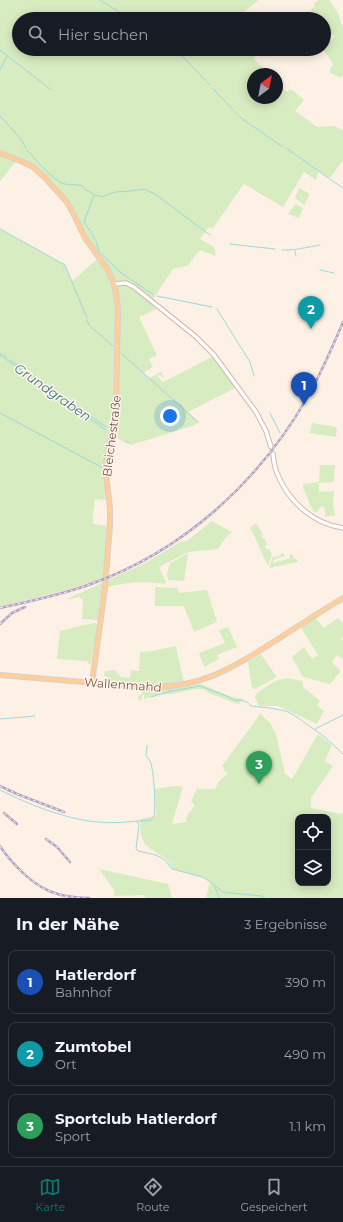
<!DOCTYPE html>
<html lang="de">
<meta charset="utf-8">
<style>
body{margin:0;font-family:Montserrat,sans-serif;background:#242831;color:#f1f3f6}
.controls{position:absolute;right:12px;bottom:12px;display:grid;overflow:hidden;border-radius:8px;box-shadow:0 2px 10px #0003}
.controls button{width:36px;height:36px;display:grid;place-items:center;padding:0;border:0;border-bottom:1px solid #363941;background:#171b24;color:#f1f3f6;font:20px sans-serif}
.compass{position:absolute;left:247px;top:68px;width:36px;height:36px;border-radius:50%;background:#171b24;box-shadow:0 2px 10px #0003;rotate:32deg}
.you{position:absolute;left:170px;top:416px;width:14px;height:14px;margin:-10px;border:3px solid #fff;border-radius:50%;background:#1a73e8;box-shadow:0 0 0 6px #1a73e833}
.badge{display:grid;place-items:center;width:26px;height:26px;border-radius:50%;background:#0f766e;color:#fff;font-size:13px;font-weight:700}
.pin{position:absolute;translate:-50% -33px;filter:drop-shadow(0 1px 2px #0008)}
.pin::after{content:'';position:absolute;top:21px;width:14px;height:12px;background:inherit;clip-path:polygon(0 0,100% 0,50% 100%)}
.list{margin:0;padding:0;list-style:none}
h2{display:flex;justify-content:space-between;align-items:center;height:52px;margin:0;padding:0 16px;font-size:17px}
h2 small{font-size:13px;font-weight:400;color:#9ea1a6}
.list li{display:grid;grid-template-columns:26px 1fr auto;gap:12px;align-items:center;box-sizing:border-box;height:64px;margin:0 8px 8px;padding:0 8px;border:1px solid #363941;border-radius:8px}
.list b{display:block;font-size:15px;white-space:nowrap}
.list p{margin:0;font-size:13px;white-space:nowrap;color:#9ea1a6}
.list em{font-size:13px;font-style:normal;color:#9ea1a6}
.icon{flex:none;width:22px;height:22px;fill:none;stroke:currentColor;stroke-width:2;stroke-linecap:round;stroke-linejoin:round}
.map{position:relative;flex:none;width:343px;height:898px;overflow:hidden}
.search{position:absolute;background:#171b24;box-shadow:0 2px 10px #0003;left:12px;right:12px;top:12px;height:44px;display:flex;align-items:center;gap:10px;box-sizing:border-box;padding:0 14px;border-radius:22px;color:#9ea1a6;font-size:15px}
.sheet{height:268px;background:#171b24}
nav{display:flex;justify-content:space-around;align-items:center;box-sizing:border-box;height:56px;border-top:1px solid #363941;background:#171b24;font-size:11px;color:#9ea1a6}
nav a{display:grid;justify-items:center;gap:2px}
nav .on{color:#0f766e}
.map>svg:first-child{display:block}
.green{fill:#d8ecc2;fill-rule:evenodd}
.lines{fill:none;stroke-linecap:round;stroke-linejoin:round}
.stream{stroke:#9ed7da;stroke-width:1}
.minor-casing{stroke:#d2b9ad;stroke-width:5.5}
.major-casing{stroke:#d9cfcc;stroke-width:6}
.minor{stroke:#fff;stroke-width:3.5}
.major{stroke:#ffce9a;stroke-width:4}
.rail-casing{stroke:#b2a2c8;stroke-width:2.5}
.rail{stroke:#fff5ec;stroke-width:1;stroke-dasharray:3;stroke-linecap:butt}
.labels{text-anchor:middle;stroke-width:3;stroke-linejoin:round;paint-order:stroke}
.street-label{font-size:12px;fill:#785448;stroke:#fff5ec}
.water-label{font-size:13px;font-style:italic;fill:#3b7a7e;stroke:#fff5ec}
</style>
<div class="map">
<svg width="343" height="898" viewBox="0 0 343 898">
<rect width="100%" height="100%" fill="#fdf1e5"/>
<g class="green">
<polygon points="0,0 259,0 235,19 19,19 19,49 260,49 263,52 253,58 269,74 253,74 253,98 277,98 277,82 287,92 291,89 304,100 295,111 317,127 334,126 343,130 343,160 330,178 318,171 316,180 304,172 283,207 244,184 213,228 209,227 200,239 214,247 216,256 200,250 187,266 173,269 151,302 159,308 139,317 157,355 149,359 153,367 143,373 149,378 161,372 165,380 160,375 157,376 163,382 214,356 237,387 188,412 199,423 192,426 131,445 110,435 105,479 107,500 95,499 93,513 93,524 109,526 105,578 67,590 0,607 0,229 65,265 72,281 97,259 77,226 69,209 59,196 36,172 17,160 0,181"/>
<polygon points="318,0 329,0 338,13 343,28 343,75 341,78 329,72 333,64 323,49 324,49 324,46 335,37 327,30 324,32 324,19 303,19 315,6 314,4"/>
<polygon points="299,188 310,194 304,205 295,198"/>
<polygon points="295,204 303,208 299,218 288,214"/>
<polygon points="312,423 336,427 337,429 336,437 310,433"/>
<polygon points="320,465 335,465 334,482 319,483 319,492 334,491 333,505 335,515 325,517 325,510 322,506 315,513 313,511 303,488 303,484 319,482"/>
<path d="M212 521 232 532 226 537 218 549 188 552 159 567 165 580 166 584C145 581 125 582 105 588L100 620 82 619 83 600 79 597 65 600 145 563 180 542 187 541Z"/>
<polygon points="257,524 263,535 261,535 262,538 264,538 267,544 265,546 266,549 269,549 272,555 268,566 250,527 253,527 252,525"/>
<polygon points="188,553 184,581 168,580 167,574 170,563"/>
<polygon points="283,553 285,556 273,560 274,563 290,558 289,555 292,554 294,559 296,558 298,562 269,568 273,556 277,557 281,555 281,554"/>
<polygon points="155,587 177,588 179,593 207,590 217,622 194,632 184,606 155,606"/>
<polygon points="315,618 324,628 338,618 343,623 343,637 341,639 343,641 343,659 337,655 332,662 341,671 330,684 303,677 292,657 304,647 312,659 318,655 301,628"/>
<path d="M95 623 98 625 91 663 89 664 87 661 57 659 60 631C72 629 83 624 95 623Z"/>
<polygon points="228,627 237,647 217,655 219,659 204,667 199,653 225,643 219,630"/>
<path d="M176 646 184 683C158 686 133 684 108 682V677L104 676 105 671 115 670 121 677 130 678 131 670 139 671 140 652 153 651Z"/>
<polygon points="261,654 276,676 275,678 255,689 252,688 248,662"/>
<polygon points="286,678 302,681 303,687 320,701 317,705 324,711 317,724 278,706 259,706 255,697 256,694 273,682"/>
<path d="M201 684 232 697 244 699 238 704 211 694 203 689H196L171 694 156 695 144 699V695H142V700L139 701 138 696 142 694V690L131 691V689C155 691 177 689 201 684Z"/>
<path d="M260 713 270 723 276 734 285 774 292 779 318 734 332 745 325 761 333 766 311 798V808L342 814 343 812V898H206L210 881 202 877 173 869 166 859 145 845 141 835 140 819 156 816 155 789C164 788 175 784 183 787L172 824 187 822 186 817 195 805 191 801 197 789H215L219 781 228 773 223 770 224 768 222 766 258 717ZM298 817H328V883H298Z"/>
<polygon points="99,869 168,884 172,898 146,898 143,895 114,896 114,890"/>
</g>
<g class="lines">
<g class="stream">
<polyline points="100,0 130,19"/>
<polyline points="172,49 183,57 210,85"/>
<polyline points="0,50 50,89"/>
<polyline points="0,70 7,56"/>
<polyline points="213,89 242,119 283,147"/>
<polyline points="0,116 20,138 26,148"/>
<path d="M286 148C305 161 323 175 343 188"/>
<path d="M27 150C33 157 56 183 65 184 72 186 77 183 84 187"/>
<polyline points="85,189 95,195 102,197 115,192 131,191 144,189 155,194 210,235"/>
<polyline points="0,229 65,265 87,318"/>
<polyline points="90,231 84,222 94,195"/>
<polyline points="91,233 96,241 99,252"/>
<polyline points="230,244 275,249"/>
<path d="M282 250C294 251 307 247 320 245"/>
<polyline points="295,251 296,256"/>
<polyline points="100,253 110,262"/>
<polyline points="111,263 116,268"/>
<polyline points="116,268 119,271"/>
<polyline points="320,270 334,273"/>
<polyline points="120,272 130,279"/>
<polyline points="132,280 145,289"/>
<polyline points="146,290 153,294"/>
<polyline points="157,296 212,307"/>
<polyline points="217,309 250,362 254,376"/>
<polyline points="87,320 89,325 113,346"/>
<polyline points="0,353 7,358"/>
<polyline points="122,354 198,422"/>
<polyline points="0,355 106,430"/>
<polyline points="10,360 38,379"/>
<polyline points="48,386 106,427"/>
<polyline points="0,413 103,468"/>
<polyline points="270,413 280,433"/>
<polyline points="126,441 129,443"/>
<polyline points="151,697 171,691 200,686 229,697 236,701 240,700 247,702 251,706 270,708 286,711 294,715 326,738 343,754"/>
<polyline points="0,719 35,716"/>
<polyline points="315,729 343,715"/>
<path d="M0 790C28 804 67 820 99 822 115 824 134 821 151 820L154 816C156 807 154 769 150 761 149 759 147 757 146 756L147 746"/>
<polyline points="137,821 139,825 136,849 138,851 156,855 165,860 172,869 202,877 211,882 222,892 261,896 265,898"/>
<polyline points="215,887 219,898"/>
</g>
<defs>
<g id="minor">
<polyline points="114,284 126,283 134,287 195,336 214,355 256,412 266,431 271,447"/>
<path d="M273 454C274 460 274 467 277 473 288 501 313 524 343 528"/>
</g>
<g id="major">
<polyline points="0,153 23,162 33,167 45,178 66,201 73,213 85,238 108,270 114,284 116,293 118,310 116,409 106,463 106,473 110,508 110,525 105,588 92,683"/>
<path d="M0 675 142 687C198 690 231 669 275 641 298 626 320 612 343 598"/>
</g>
</defs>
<use href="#minor" class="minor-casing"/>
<use href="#major" class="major-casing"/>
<use href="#minor" class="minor"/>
<use href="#major" class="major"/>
<defs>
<g id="rail">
<path d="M0 608C31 601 61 595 91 584 183 551 258 483 307 398 321 374 332 348 343 322"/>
<polyline points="0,624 12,613 25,607"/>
<polyline points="0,786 17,794 64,812"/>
<polyline points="4,813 17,824"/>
<polyline points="46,839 57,847 70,862"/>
<path d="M0 846C5 854 11 861 18 868 39 890 58 898 89 898"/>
</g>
</defs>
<use href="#rail" class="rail-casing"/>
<use href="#rail" class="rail"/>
</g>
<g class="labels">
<g class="street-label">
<text transform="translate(112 436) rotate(-83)" y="4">Bleichestraße</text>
<text transform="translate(123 685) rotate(4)" y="4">Wallenmahd</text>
</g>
<g class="water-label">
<text transform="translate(53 392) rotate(35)" y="5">Grundgraben</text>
</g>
</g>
</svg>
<div class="controls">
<button><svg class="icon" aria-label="locate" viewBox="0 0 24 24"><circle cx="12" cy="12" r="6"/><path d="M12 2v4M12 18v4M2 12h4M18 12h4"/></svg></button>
<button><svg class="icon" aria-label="layers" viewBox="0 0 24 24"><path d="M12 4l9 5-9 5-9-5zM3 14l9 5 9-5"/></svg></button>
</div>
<svg class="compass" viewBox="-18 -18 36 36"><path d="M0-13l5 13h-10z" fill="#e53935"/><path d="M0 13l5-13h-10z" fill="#9ea1a6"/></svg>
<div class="you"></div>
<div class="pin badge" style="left:304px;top:405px;background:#1a4fb4">1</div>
<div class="pin badge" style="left:311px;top:329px;background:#0f9aa8">2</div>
<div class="pin badge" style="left:259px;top:784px;background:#2e9e5b">3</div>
<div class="search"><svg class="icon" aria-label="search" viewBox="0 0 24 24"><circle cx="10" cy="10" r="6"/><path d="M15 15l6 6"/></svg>Hier suchen</div>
</div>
<section class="sheet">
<h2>In der Nähe<small>3 Ergebnisse</small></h2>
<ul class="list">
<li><span class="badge" style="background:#1a4fb4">1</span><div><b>Hatlerdorf</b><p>Bahnhof</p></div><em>390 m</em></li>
<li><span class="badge" style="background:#0f9aa8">2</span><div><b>Zumtobel</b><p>Ort</p></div><em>490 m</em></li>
<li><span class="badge" style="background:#2e9e5b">3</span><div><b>Sportclub Hatlerdorf</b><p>Sport</p></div><em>1.1 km</em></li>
</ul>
</section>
<nav>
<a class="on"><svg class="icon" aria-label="map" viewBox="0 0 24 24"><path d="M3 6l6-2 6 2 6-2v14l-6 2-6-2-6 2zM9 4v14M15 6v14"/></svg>Karte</a>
<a><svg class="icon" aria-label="directions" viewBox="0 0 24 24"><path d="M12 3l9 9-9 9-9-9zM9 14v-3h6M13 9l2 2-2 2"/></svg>Route</a>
<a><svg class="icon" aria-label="saved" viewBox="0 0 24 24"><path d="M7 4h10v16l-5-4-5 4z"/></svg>Gespeichert</a>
</nav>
